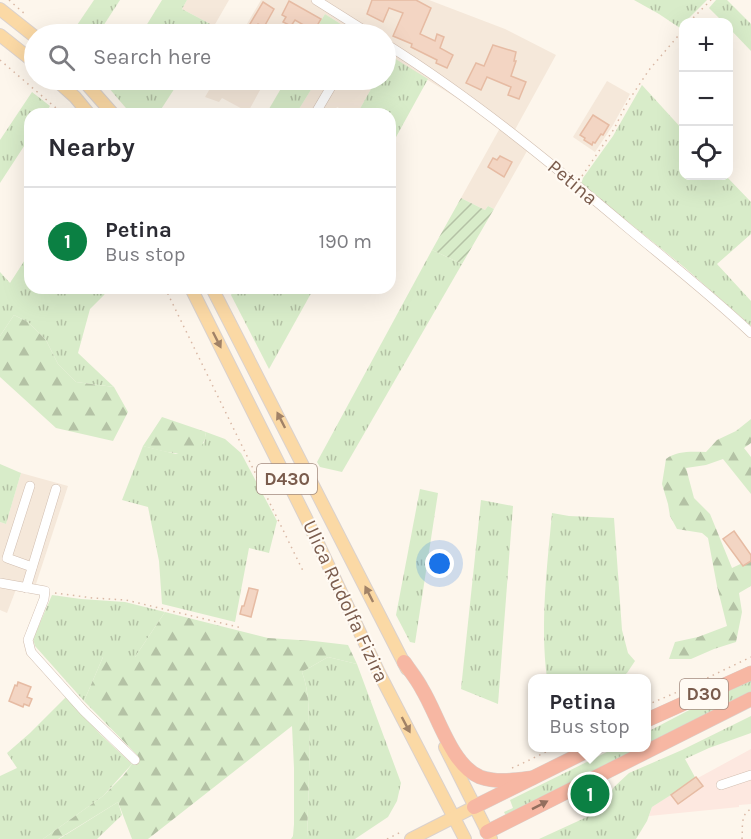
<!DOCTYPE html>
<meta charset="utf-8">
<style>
body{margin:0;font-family:Karla,sans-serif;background:#f7f7f7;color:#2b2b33}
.controls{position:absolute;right:18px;top:18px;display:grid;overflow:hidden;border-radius:12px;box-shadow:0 6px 24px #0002}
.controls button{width:54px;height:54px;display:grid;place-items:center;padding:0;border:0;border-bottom:2px solid #e1e1e2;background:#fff;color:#2b2b33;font:30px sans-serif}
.you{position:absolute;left:440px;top:564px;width:21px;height:21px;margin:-15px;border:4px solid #fff;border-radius:50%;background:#1a73e8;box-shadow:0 0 0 9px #1a73e833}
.badge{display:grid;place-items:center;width:39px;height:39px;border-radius:50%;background:#0b8043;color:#fff;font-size:20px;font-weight:700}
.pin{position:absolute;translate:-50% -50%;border:3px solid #fff;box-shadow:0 2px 6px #0006}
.popup{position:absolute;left:528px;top:674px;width:123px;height:78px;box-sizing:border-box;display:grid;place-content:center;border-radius:12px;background:#fff;filter:drop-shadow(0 2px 4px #0005);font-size:20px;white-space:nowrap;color:#7c7c81}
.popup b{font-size:22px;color:#2b2b33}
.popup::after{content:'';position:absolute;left:50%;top:100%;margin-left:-12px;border:12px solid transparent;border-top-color:#fff}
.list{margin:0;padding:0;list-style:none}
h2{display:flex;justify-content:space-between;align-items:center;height:78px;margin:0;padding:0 24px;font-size:26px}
h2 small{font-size:20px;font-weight:400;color:#7c7c81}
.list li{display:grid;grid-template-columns:39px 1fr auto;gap:18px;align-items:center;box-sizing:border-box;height:108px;padding:0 24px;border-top:2px solid #e1e1e2}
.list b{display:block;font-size:22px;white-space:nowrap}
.list p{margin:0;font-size:20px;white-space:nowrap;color:#7c7c81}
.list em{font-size:20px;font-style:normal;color:#7c7c81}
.icon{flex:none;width:33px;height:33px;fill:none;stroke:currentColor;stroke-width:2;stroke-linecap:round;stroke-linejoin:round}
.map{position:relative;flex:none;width:751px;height:839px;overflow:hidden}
.search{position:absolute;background:#fff;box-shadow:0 6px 24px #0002;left:24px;top:24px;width:372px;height:66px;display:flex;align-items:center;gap:15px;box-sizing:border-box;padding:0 21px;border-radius:33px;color:#7c7c81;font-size:22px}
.panel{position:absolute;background:#fff;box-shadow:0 6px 24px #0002;left:24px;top:108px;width:372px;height:186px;border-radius:18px}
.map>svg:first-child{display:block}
.residential{fill:#f5e8da}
.commercial{fill:#fde8e0}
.grass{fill:url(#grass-tufts)}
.forest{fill:url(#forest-firs)}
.garden{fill:url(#garden-furrows)}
.building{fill:#f3d5c3;stroke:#e6bba3;stroke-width:1.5}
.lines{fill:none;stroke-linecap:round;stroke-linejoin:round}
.minor-casing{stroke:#d1beb0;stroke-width:10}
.major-casing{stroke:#dad1cd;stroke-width:14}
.highway-casing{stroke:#dad1cd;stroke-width:15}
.path{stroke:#d9b8a5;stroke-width:1.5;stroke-dasharray:1.5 4.5;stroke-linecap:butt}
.minor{stroke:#fff;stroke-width:9}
.major{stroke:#fbd9a5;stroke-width:12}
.highway{stroke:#f7b7a3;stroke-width:14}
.oneway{fill:#a18267}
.oneway2{fill:#936e5e}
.labels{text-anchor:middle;stroke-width:4.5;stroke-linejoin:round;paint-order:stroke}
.shield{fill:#fffaf3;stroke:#a28b7f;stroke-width:1.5}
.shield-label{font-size:18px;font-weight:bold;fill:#7a5c4d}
.street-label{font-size:20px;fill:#7a5c4d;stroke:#fffaf3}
</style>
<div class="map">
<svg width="751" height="839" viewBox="0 0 751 839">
<defs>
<pattern id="grass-tufts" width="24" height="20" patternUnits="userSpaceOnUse" patternTransform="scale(1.5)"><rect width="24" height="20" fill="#d8ecc9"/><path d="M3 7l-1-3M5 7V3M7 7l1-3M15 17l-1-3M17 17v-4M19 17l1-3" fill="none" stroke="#b4c2a5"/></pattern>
<pattern id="forest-firs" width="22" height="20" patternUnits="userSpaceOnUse" patternTransform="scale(1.5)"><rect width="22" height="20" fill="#d8ecc9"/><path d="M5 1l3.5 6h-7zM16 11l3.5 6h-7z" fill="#b4c2a5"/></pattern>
<pattern id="garden-furrows" width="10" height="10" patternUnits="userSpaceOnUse" patternTransform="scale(1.5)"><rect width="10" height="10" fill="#d8ecc9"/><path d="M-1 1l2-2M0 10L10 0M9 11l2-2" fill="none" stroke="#b4c2a5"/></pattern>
</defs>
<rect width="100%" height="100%" fill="#fdf6ec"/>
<g class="residential">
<polygon points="187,0 229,0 214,26 182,9"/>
<polygon points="261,0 429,0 505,29 556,55 511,137 527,151 494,209 488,206 485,210 461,198 500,128 473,108 389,56 386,62 386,34 343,34 347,28 325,14 313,34 241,34"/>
<polygon points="215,80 286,80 279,90 265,81 248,112 222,98 219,102 205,97"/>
<polygon points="317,80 376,80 357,114 352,114 337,107 333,114 296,114"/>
<polygon points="607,81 630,94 613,125 595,152 573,137"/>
<polygon points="21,473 68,486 35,587 18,584 7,613 0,610 0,522 6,524"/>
</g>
<polygon class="commercial" points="751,749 751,804 739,805 739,807 649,816 652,807 678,790 696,779"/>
<g class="grass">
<polygon points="94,0 120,0 98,34 71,34"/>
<polygon points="162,0 187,0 182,9 214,26 209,34 141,34"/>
<polygon points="634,0 707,0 685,22 684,22 680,28 659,14"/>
<polygon points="716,0 727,0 751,24 751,51 729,28 728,22 723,22 709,8"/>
<polygon points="325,14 347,28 343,34 313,34"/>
<polygon points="389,55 428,79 390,148 390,114 357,114 376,80 386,80 386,62"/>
<polygon points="113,80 180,80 158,114 131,114 108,87"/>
<polygon points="286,80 317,80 296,114 266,114"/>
<polygon points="642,85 683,130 684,176 726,176 751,202 751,234 717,264 751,301 751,326 684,267 581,184 583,178 613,136"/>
<polygon points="32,92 50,106 45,114 30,114 30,137 0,183 0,140"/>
<polygon points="432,250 462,264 342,472 320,467 317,462"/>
<polygon points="30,252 30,288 109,288 104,295 90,309 78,353 114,387 76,382 58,364 46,340 28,322 14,315 0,336 0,272 10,283"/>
<polygon points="235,288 314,288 269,369 231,295"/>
<polygon points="206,432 225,439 241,453 277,521 269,553 249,548 235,622 162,604 159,561 148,507 122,500 143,446 176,454 204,443"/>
<polygon points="0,464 21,473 6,524 0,522"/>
<polygon points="420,489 438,493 415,643 410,642 396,615"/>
<polygon points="481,500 513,506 498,704 461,689"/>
<path d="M552 513 569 516 614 518 622 630 628 653 635 661 627 673 620 678H547C540 623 547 568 552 513Z"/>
<polygon points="52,595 81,599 125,602 165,612 135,657 103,657 84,701 35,646 33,639"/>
<path d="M328 657 357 664 401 783 397 801 388 817 355 839H307C308 803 310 767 309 732 309 712 309 690 302 672Z"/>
<polygon points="751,678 751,692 647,745 647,732"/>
<polygon points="66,697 101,735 132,764 103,796 43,839 0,839 0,776 17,768 7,753 30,733"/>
<polygon points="751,716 751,733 709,748 685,759 696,779 652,807 647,821 636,839 539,839 600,811 614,787 629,773 682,750"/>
<polygon points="615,748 642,748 506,816 504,812 513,808 510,800"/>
<polygon points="118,802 122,815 97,839 59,839"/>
</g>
<g class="forest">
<polygon points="14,315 28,322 46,340 58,364 76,382 114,387 128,412 113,441 56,428 0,377 0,336"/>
<path d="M162 417 206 432C205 435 206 438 204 441 197 463 158 450 143 446Z"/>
<path d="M751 419V443L744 448 751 457V494L723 459 706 465 686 468 694 498 710 514 732 568 751 559V586L739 593 742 612 736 642 714 649 691 659H669L675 642 698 637 727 626 717 586 708 538 702 533 677 529 670 516 668 504 662 484 666 459C678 450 693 452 706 452L717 440 736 431Z"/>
<path d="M165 612 268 638 314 641 348 645 357 664 328 657 302 672C309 690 309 712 309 732 310 768 308 803 307 839H291L293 836 294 824V768L292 726 148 839H132L118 802 58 839H43L103 796 123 776 138 756 84 701 103 657H135Z"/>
</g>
<polygon class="garden" points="461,198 485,210 488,206 494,209 462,264 432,250"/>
<g class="building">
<polygon points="372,0 416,0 431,8 420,34 435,41 437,34 444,37 440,48 453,55 447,68 436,63 437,60 411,47 412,44 393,36 403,13 389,8 383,22 367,14"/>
<polygon points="289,1 321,19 314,31 295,20 291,26 283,22 286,17 282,15"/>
<polygon points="263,2 274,9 264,27 258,24 252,34 244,34"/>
<polygon points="493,45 516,52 514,61 516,61 511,76 526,82 519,99 508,95 511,87 487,77 481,90 466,83 476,63 484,66"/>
<polygon points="593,115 609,125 603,135 601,134 595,143 593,142 592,145 584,140 585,138 580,135"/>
<polygon points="500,156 512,162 504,177 488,167 493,158 497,160"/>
<polygon points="734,531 751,555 751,561 743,566 723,539"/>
<polygon points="249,588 258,590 251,617 240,614 242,606 244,606"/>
<polygon points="18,682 31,687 27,697 32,699 29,706 24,704 23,707 9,701 15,685 17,686"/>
<polygon points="696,777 703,786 678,804 671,795"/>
</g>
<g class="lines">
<defs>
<g id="minor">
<polyline points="316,0 370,34"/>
<path d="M386 44C472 98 551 163 629 229 670 263 712 296 751 333"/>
<polyline points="315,114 335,80"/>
<polyline points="30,486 7,558 32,567"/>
<polyline points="0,583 45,591 44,599 28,640 31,652 84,711 135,760"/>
<polyline points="26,588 56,489"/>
<polyline points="721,785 751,775"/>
</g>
<g id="major">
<polyline points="0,9 34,36"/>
<polyline points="0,35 34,62"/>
<polyline points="56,80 75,97 89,114"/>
<polyline points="83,80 113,114"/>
<polyline points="191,288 306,518 379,673 465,839"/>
<polyline points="212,288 407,669"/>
<polyline points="445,747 491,839"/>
<polyline points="411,839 474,807"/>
</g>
<g id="highway">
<path d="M404 662C410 671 417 679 422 689 438 715 451 765 480 777 497 783 515 780 532 778"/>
<polyline points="647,720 751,673"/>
<polyline points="474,807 593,748"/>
<polyline points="487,832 751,699"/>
</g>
</defs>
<use href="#minor" class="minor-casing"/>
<use href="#major" class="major-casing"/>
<use href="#highway" class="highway-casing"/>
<g class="path">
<polyline points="9,0 26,15"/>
<polyline points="689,22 711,0"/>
<polyline points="44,30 49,34"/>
<polyline points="0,60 63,114"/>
<polyline points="582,176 614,129 627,103 649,70 684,29"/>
<polyline points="165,288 304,573"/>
<polyline points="55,593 93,598 126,600 242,628"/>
<polyline points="647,705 682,690 751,657"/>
<polyline points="512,768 519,765 554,748"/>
<polyline points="387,839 403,831"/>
<path d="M742 839C743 828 740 814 751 809"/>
</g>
<use href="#minor" class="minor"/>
<use href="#major" class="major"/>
<use href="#highway" class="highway"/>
</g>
<defs><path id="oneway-solid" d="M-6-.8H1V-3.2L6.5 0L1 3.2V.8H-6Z" transform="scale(1.5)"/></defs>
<g class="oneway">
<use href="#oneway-solid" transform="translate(217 340) rotate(63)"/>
<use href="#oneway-solid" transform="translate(281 420) rotate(-117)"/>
<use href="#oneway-solid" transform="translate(369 594) rotate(-117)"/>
<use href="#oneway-solid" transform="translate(406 725) rotate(62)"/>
</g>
<use class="oneway2" href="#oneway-solid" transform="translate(540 805) rotate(-27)"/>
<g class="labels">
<g class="shield">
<rect x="257" y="464" width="60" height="30" rx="4.5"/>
<rect x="680" y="679" width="48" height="30" rx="4.5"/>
</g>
<g class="shield-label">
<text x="287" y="485">D430</text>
<text x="704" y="700">D30</text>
</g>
<g class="street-label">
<text transform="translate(573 182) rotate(40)" y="7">Petina</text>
<text transform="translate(346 601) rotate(65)" y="7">Ulica Rudolfa Fizira</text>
</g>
</g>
</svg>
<div class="controls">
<button>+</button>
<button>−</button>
<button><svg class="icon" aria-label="locate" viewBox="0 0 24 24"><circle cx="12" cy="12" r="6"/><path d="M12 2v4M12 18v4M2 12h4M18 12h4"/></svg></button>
</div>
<div class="you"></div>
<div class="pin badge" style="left:590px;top:794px">1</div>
<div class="popup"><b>Petina</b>Bus stop</div>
<div class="search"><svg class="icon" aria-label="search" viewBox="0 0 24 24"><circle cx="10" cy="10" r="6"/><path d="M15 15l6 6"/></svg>Search here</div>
<section class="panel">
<h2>Nearby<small></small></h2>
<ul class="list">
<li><span class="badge">1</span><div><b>Petina</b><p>Bus stop</p></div><em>190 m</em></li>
</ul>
</section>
</div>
